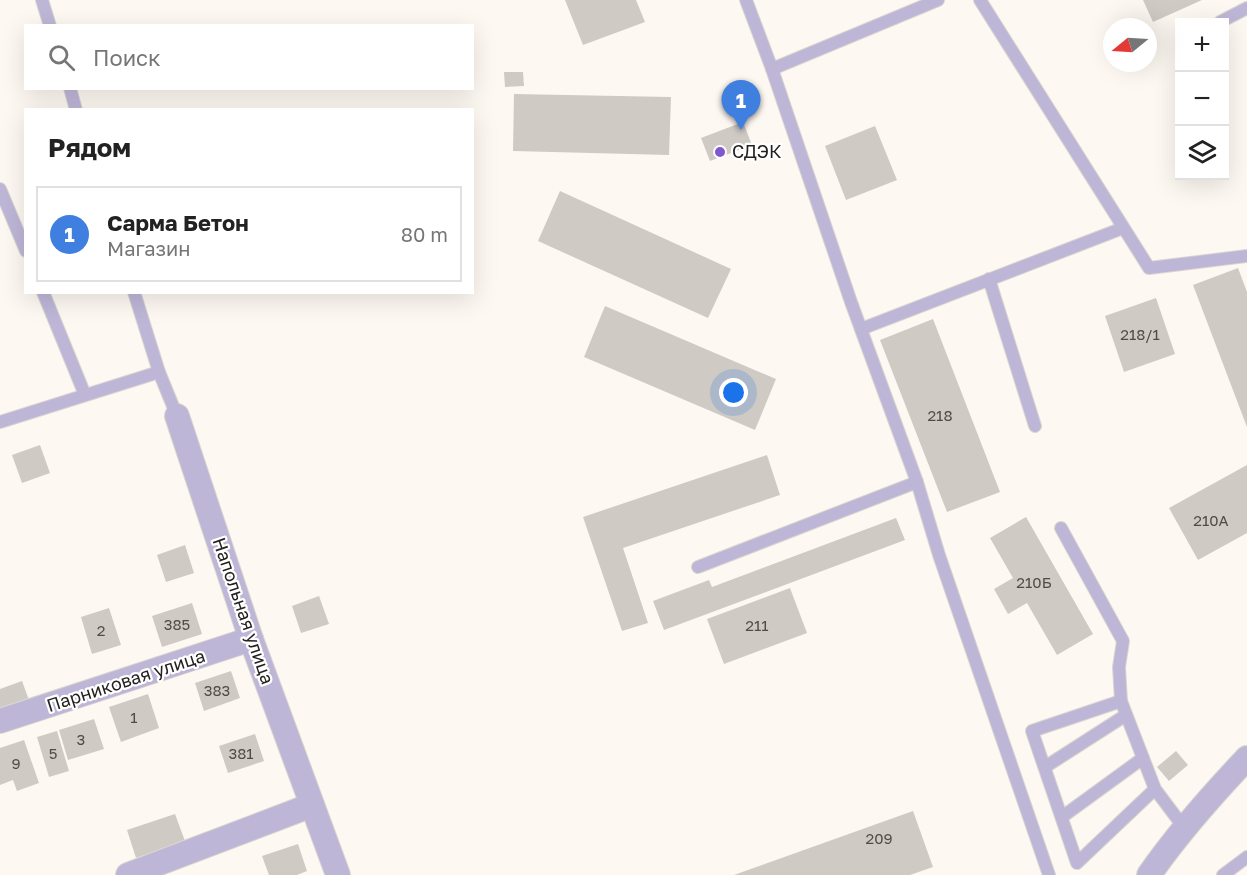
<!DOCTYPE html>
<html lang="ru">
<meta charset="utf-8">
<style>
body{margin:0;font-family:"Golos Text",sans-serif;background:#f6f6f6;color:#222}
.controls{position:absolute;right:18px;top:18px;display:grid;overflow:hidden;border-radius:0px;box-shadow:0 6px 24px #0002}
.controls button{width:54px;height:54px;display:grid;place-items:center;padding:0;border:0;border-bottom:2px solid #e0e0e0;background:#fff;color:#222;font:30px sans-serif}
.compass{position:absolute;left:1103px;top:18px;width:54px;height:54px;border-radius:50%;background:#fff;box-shadow:0 6px 24px #0002;rotate:252deg}
.you{position:absolute;left:734px;top:393px;width:21px;height:21px;margin:-15px;border:4px solid #fff;border-radius:50%;background:#1a73e8;box-shadow:0 0 0 9px #1a73e833}
.badge{display:grid;place-items:center;width:39px;height:39px;border-radius:50%;background:#8157d0;color:#fff;font-size:20px;font-weight:700}
.pin{position:absolute;translate:-50% -50px;filter:drop-shadow(0 2px 3px #0008)}
.pin::after{content:'';position:absolute;top:32px;width:21px;height:18px;background:inherit;clip-path:polygon(0 0,100% 0,50% 100%)}
.list{margin:0;padding:0;list-style:none}
h2{display:flex;justify-content:space-between;align-items:center;height:78px;margin:0;padding:0 24px;font-size:26px}
h2 small{font-size:20px;font-weight:400;color:#767676}
.list li{display:grid;grid-template-columns:39px 1fr auto;gap:18px;align-items:center;box-sizing:border-box;height:96px;margin:0 12px 12px;padding:0 12px;border:2px solid #e0e0e0;border-radius:0px}
.list b{display:block;font-size:22px;white-space:nowrap}
.list p{margin:0;font-size:20px;white-space:nowrap;color:#767676}
.list em{font-size:20px;font-style:normal;color:#767676}
.icon{flex:none;width:33px;height:33px;fill:none;stroke:currentColor;stroke-width:2;stroke-linecap:round;stroke-linejoin:round}
.map{position:relative;flex:none;width:1247px;height:875px;overflow:hidden}
.search{position:absolute;background:#fff;box-shadow:0 6px 24px #0002;left:24px;top:24px;width:450px;height:66px;display:flex;align-items:center;gap:15px;box-sizing:border-box;padding:0 21px;border-radius:0px;color:#767676;font-size:22px}
.panel{position:absolute;background:#fff;box-shadow:0 6px 24px #0002;left:24px;top:108px;width:450px;height:186px;border-radius:0px}
.map>svg:first-child{display:block}
.building{fill:#d0cac4}
.lines{fill:none;stroke-linecap:round;stroke-linejoin:round}
.lane-casing{stroke:#dbd6d0;stroke-width:14}
.street-casing{stroke:#dbd6d0;stroke-width:26}
.lane{stroke:#beb6d7;stroke-width:12}
.street{stroke:#beb6d7;stroke-width:24}
.poi-dot{fill:#8157d0;stroke:#fff;stroke-width:2}
.labels{text-anchor:middle;stroke-width:4.5;stroke-linejoin:round;paint-order:stroke}
.number-label{font-size:15px;fill:#4f4c49}
.poi-label{font-size:18px;fill:#242220;stroke:#fff;text-anchor:start}
.street-label{font-size:18px;fill:#242220;stroke:#fff}
</style>
<div class="map">
<svg width="1247" height="875" viewBox="0 0 1247 875">
<rect width="100%" height="100%" fill="#fef8f2"/>
<g class="building">
<polygon points="565,0 636,0 645,22 583,45"/>
<polygon points="1143,0 1202,0 1153,22"/>
<polygon points="504,72 523,72 524,86 505,87"/>
<polygon points="514,94 671,97 669,155 513,151"/>
<polygon points="743,122 752,145 710,161 701,138"/>
<polygon points="875,126 897,180 846,200 825,146"/>
<polygon points="560,191 731,269 708,318 538,241"/>
<polygon points="1238,268 1247,292 1247,427 1193,285"/>
<polygon points="1156,298 1175,354 1124,372 1105,316"/>
<polygon points="605,306 776,379 755,430 584,357"/>
<polygon points="933,319 1000,492 947,512 880,340"/>
<polygon points="40,445 50,473 22,483 12,455"/>
<polygon points="767,455 780,495 623,548 648,623 622,631 583,517"/>
<polygon points="1247,465 1247,533 1198,560 1169,508"/>
<polygon points="1026,517 1093,634 1057,655 1027,603 1008,614 994,589 1013,578 990,538"/>
<polygon points="896,518 905,540 664,630 653,601 709,580 712,587"/>
<polygon points="185,545 194,573 166,582 157,555"/>
<polygon points="790,588 807,633 724,664 707,619"/>
<polygon points="319,596 329,624 301,633 292,606"/>
<polygon points="192,603 202,634 162,647 152,616"/>
<polygon points="109,608 121,645 92,654 81,617"/>
<polygon points="231,671 240,698 204,711 195,683"/>
<polygon points="22,681 29,700 0,711 0,689"/>
<polygon points="148,694 159,728 121,742 109,707"/>
<polygon points="94,719 104,749 68,760 59,730"/>
<polygon points="57,731 69,771 49,777 37,737"/>
<polygon points="255,734 264,761 228,773 219,746"/>
<polygon points="24,740 39,783 17,791 13,780 0,785 0,748"/>
<polygon points="1176,751 1188,765 1169,781 1157,767"/>
<polygon points="913,811 933,867 910,875 734,875"/>
<polygon points="175,814 185,841 136,858 127,830"/>
<polygon points="298,844 307,871 297,875 269,875 262,856"/>
</g>
<g class="lines">
<defs>
<g id="lane">
<polyline points="42,0 50,26"/>
<polyline points="746,0 772,69 851,302 917,482 939,555 1049,875"/>
<polyline points="980,0 1149,268 1247,256"/>
<polyline points="1220,22 1247,8"/>
<polyline points="772,69 938,0"/>
<polyline points="70,88 76,110"/>
<polyline points="0,189 26,251"/>
<polyline points="989,279 1035,426"/>
<polyline points="43,292 85,395"/>
<polyline points="134,292 159,372 177,416"/>
<polyline points="861,329 1123,228"/>
<polyline points="0,422 159,372"/>
<polyline points="1061,528 1123,641 1119,667 1121,701"/>
<polyline points="698,567 917,482"/>
<polyline points="1045,767 1126,715"/>
<polyline points="1155,789 1121,701 1032,731 1077,863 1155,789 1185,829"/>
<polyline points="1062,817 1143,758"/>
<polyline points="1223,875 1247,857"/>
</g>
<g id="street">
<polyline points="177,416 251,639 338,875"/>
<polyline points="0,721 251,639"/>
<polyline points="128,875 312,805"/>
<path d="M1149 875C1178 833 1212 795 1247 758"/>
</g>
</defs>
<use href="#lane" class="lane-casing"/>
<use href="#street" class="street-casing"/>
<use href="#lane" class="lane"/>
<use href="#street" class="street"/>
</g>
<circle class="poi-dot" cx="720" cy="152" r="6"/>
<g class="labels">
<g class="number-label">
<text x="1140" y="340">218/1</text>
<text x="940" y="421">218</text>
<text x="1211" y="526">210А</text>
<text x="1034" y="588">210Б</text>
<text x="177" y="630">385</text>
<text x="757" y="631">211</text>
<text x="101" y="636">2</text>
<text x="217" y="696">383</text>
<text x="134" y="723">1</text>
<text x="81" y="745">3</text>
<text x="53" y="759">5</text>
<text x="241" y="759">381</text>
<text x="16" y="769">9</text>
<text x="879" y="844">209</text>
</g>
<g class="poi-label">
<text x="732" y="158">СДЭК</text>
</g>
<g class="street-label">
<text transform="translate(243 611) rotate(71)" y="6">Напольная улица</text>
<text transform="translate(126 681) rotate(-18)" y="6">Парниковая улица</text>
</g>
</g>
</svg>
<div class="controls">
<button>+</button>
<button>−</button>
<button><svg class="icon" aria-label="layers" viewBox="0 0 24 24"><path d="M12 4l9 5-9 5-9-5zM3 14l9 5 9-5"/></svg></button>
</div>
<svg class="compass" viewBox="-18 -18 36 36"><path d="M0-13l5 13h-10z" fill="#e53935"/><path d="M0 13l5-13h-10z" fill="#767676"/></svg>
<div class="you"></div>
<div class="pin badge" style="left:741px;top:130px;background:#3f7fe0">1</div>
<div class="search"><svg class="icon" aria-label="search" viewBox="0 0 24 24"><circle cx="10" cy="10" r="6"/><path d="M15 15l6 6"/></svg>Поиск</div>
<section class="panel">
<h2>Рядом<small></small></h2>
<ul class="list">
<li><span class="badge" style="background:#3f7fe0">1</span><div><b>Сарма Бетон</b><p>Магазин</p></div><em>80 m</em></li>
</ul>
</section>
</div>
